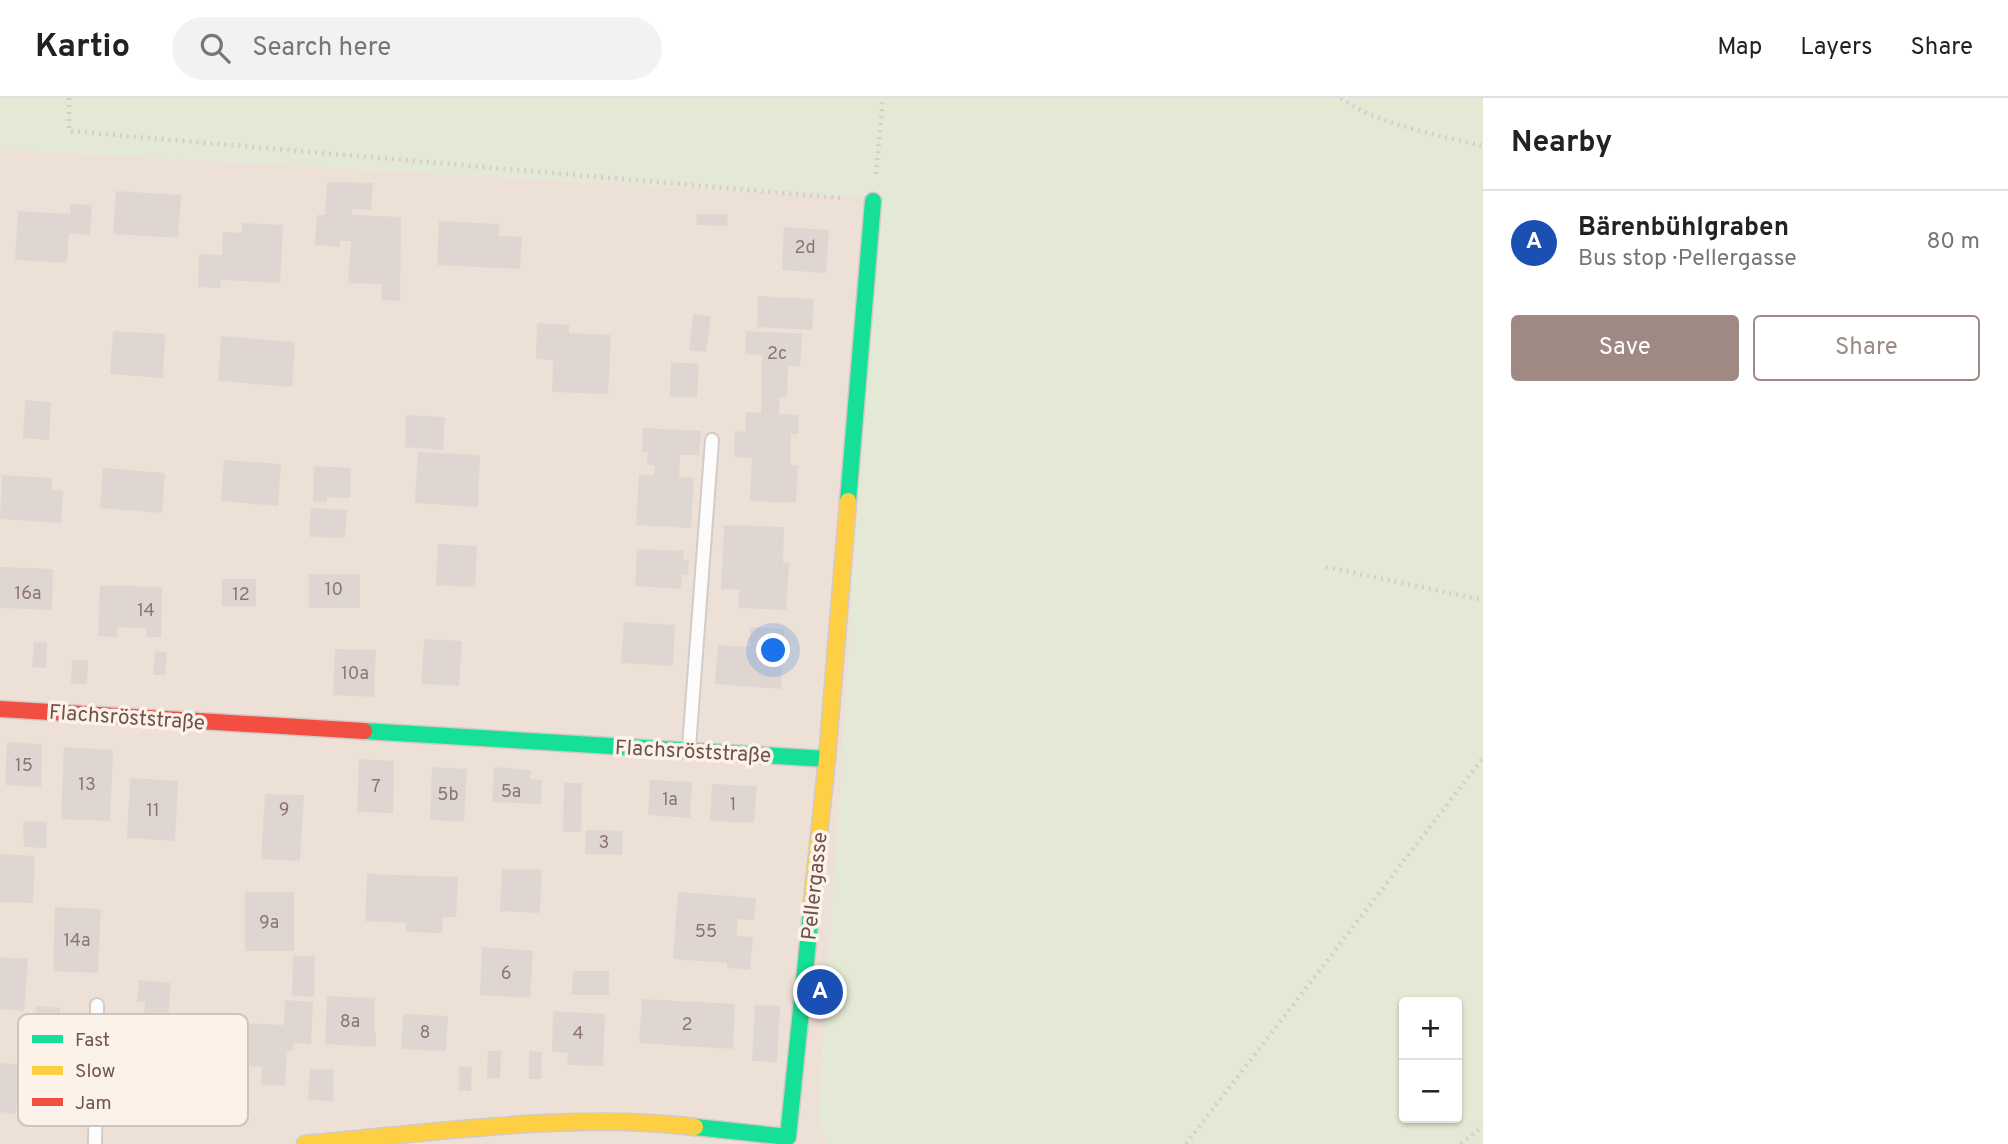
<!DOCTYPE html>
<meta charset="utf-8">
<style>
body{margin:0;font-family:Overpass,sans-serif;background:#f2f2f2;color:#222}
.controls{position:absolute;right:21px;bottom:21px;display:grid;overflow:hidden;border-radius:7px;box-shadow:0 2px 5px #0004}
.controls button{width:63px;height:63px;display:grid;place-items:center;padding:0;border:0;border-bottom:2px solid #e0e0e0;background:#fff;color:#222;font:35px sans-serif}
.you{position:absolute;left:774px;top:553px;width:24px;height:24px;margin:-18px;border:5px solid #fff;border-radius:50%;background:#1a73e8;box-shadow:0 0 0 10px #1a73e833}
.badge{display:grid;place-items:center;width:46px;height:46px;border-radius:50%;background:#9e8a83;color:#fff;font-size:23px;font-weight:700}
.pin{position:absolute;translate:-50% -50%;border:4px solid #fff;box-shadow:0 2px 7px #0006}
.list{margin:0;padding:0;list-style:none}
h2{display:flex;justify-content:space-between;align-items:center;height:91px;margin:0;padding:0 28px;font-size:30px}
h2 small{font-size:23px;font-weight:400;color:#767676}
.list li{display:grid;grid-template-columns:46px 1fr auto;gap:21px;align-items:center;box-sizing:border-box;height:105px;padding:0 28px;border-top:2px solid #e0e0e0}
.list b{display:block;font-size:26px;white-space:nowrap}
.list p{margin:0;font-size:23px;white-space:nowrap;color:#767676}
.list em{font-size:23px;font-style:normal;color:#767676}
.actions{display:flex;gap:14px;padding:21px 28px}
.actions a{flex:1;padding:16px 0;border:2px solid #9e8a83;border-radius:7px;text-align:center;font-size:24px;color:#9e8a83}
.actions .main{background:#9e8a83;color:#fff}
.icon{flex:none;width:38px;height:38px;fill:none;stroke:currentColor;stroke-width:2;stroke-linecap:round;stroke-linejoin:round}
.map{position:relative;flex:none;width:1483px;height:1046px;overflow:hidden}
header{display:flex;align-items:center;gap:42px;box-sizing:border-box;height:98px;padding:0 35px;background:#fff;border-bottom:2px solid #e0e0e0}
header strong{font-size:33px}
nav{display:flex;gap:38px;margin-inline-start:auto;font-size:24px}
.search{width:490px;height:63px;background:#f2f2f2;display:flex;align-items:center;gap:18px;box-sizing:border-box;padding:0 24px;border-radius:38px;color:#767676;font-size:26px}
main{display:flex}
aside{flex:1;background:#fff}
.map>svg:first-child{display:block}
.residential{fill:#ede0d7}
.green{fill:#e4e9d5;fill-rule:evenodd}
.building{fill:#e0d6d1}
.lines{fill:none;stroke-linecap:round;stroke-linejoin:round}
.lane-casing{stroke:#d3cbc7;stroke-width:16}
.fast-casing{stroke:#d3cac6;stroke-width:19}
.slow-casing{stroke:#d3cac6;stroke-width:19}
.jam-casing{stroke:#d3cac6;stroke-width:19}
.path{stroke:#d5cdca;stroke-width:4.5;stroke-dasharray:2 5;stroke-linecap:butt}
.lane{stroke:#fdfcfc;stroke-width:12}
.fast{stroke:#16e098;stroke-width:16}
.slow{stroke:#ffcf43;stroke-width:16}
.jam{stroke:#f24e42;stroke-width:16}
.labels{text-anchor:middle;stroke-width:7;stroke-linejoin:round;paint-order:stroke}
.number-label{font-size:18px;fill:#8d7670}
.street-label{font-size:21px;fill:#6f544c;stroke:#fdf2e9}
.key{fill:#fdf2e9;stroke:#d2c3ba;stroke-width:2}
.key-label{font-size:19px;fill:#6f544c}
</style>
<header>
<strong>Kartio</strong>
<div class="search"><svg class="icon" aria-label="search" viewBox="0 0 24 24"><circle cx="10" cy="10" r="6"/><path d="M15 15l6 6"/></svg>Search here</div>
<nav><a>Map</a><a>Layers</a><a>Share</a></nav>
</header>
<main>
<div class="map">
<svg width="1483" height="1046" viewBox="0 0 1483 1046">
<rect width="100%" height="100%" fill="#f4eee9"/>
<polygon class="residential" points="0,51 878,100 819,1023 828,1046 0,1046"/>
<path class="green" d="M0 0H1483V1046H828L819 1023 878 100 0 51ZM1404 904H1457V1020H1404Z"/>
<g class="building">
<polygon points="327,84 373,85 371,112 352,111 352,117 401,119 400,203 381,202 382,186 348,185 351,143 340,143 340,149 315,147 317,117 325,117"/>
<polygon points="116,93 181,97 178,140 113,136"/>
<polygon points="71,106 92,107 90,137 69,135 67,165 15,162 18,113 70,116"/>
<polygon points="697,116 728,116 727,128 696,127"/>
<polygon points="439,123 499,126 499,138 522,139 520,171 437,167"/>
<polygon points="242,125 283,127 280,185 221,182 220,190 198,189 199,156 222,157 223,134 242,135"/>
<polygon points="784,129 829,132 826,175 782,172"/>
<polygon points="758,198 814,201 812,232 757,229"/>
<polygon points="693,216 711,218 706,254 689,252"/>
<polygon points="537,225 569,227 569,235 611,237 608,296 552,294 553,262 536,261"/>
<polygon points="113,233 165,236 163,280 110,276"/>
<polygon points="746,233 802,236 800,269 788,268 787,299 780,299 779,316 799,317 798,336 791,336 790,367 798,368 796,405 750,403 752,360 734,359 735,333 745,334 746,314 761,315 762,257 745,256"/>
<polygon points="221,238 295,244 292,289 218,283"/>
<polygon points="671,264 699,266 697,300 670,299"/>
<polygon points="25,302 51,304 49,342 23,340"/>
<polygon points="406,317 445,319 443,352 405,349"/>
<polygon points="643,330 701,333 699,357 680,357 679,379 694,380 691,430 636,427 639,376 654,377 655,368 647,367 648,354 642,354"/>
<polygon points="418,354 480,357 478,409 415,405"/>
<polygon points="224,362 281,366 278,408 221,403"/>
<polygon points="314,368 351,370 350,400 327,399 327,404 313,403"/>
<polygon points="103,370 165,375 162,415 100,410"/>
<polygon points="2,377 52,380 52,392 63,393 61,425 0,421"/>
<polygon points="311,410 347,412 345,440 309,439"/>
<polygon points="724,427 784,429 783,465 789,465 786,512 738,510 739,492 721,491"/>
<polygon points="438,446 477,448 475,489 436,487"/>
<polygon points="637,451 684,453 683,461 689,462 688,477 682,477 681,491 635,488"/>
<polygon points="0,469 53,471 52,512 0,510"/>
<rect x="309" y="476" width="51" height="34"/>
<rect x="222" y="481" width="34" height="27"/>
<polygon points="100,487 162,489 161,539 146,539 146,530 117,529 117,539 98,538"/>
<polygon points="624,524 675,527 673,568 621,565"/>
<polygon points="750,529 784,531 781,591 715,586 718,547 750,549"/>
<polygon points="424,541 462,543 459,588 421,586"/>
<polygon points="34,544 47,545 46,570 32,569"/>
<polygon points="335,551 376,552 374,599 333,597"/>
<polygon points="155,553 167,554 165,577 153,577"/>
<polygon points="72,562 88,562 87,586 71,586"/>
<polygon points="7,644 42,646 41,689 5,687"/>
<polygon points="64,649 113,652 110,723 61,721"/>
<polygon points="359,661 394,663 393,715 357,714"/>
<polygon points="432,669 467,671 464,724 430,722"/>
<polygon points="494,669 531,672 530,681 542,682 541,706 492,704"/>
<polygon points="130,680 178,683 175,743 127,740"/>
<polygon points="650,682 692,684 690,720 648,717"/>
<polygon points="564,685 582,685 581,734 563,734"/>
<polygon points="712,686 757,688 754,725 710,723"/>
<polygon points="265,696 304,697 300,763 261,761"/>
<polygon points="23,723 47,724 46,750 24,749"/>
<polygon points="586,732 623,733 622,757 585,756"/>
<polygon points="0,756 35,758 33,805 0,804"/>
<polygon points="502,771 542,772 540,815 500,813"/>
<polygon points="367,776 458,779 456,819 443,819 442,835 406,834 406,825 365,823"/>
<rect x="245" y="794" width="49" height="59"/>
<polygon points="678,794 756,800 754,822 738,821 737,829 737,838 753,839 750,872 727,870 727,865 673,861"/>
<polygon points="55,809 101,811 98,875 53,873"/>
<polygon points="482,849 533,853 530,900 480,897"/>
<polygon points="293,858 315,858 314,899 292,898"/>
<polygon points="0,859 28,861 24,913 0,911"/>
<polygon points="573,873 609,873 609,897 572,897"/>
<polygon points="139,882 171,885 168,920 162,920 158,978 112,975 116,917 144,919 145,904 137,904"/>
<polygon points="327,898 375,900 374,933 376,934 376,949 325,946"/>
<polygon points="642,901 735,906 733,951 639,945"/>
<polygon points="285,902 313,904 311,946 293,945 292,953 287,953 285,988 261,987 262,969 234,968 236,925 284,927"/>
<polygon points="755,907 780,908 777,964 752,963"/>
<polygon points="36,908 60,910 59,934 35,933"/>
<polygon points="553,913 605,916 603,968 567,967 568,955 552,954"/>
<polygon points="403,916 448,918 446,953 401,951"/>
<polygon points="488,953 501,953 500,981 487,980"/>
<polygon points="529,953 542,954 541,981 529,981"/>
<polygon points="0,965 20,967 16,1016 0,1014"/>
<polygon points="459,968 472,969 471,993 459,993"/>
<polygon points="310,971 334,972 333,1003 308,1002"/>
</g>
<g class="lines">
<defs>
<g id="lane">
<polyline points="689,649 712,342"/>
<polyline points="95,1046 97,907"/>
</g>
<g id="fast">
<polyline points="848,403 873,103"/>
<polyline points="364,633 827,661"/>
<polyline points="695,1029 788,1039 812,805"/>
</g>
<g id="slow">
<polyline points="812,805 827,661 848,403"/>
<path d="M305 1046C431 1035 570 1014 695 1029"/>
</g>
<polyline id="jam" points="0,611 364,633"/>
</defs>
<use href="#lane" class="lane-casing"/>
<use href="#fast" class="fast-casing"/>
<use href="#slow" class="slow-casing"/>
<use href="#jam" class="jam-casing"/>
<g class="path">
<polyline points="69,0 69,33 842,100"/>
<path d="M1341 0C1372 25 1443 38 1483 48"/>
<polyline points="876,76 883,0"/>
<polyline points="1326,469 1483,502"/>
<polyline points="1186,1046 1483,660"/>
<polyline points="1461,1046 1483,1028"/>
</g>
<use href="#lane" class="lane"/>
<use href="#fast" class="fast"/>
<use href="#slow" class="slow"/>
<use href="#jam" class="jam"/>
</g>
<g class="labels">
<g class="number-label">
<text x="805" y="155">2d</text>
<text x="777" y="261">2c</text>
<text x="334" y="497">10</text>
<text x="28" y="501">16a</text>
<text x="241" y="502">12</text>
<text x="146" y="518">14</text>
<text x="355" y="581">10a</text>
<text x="24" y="673">15</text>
<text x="87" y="692">13</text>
<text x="376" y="694">7</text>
<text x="511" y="699">5a</text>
<text x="448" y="702">5b</text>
<text x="670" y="707">1a</text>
<text x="733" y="712">1</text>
<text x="284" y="717">9</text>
<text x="153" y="718">11</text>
<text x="604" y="750">3</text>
<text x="269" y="830">9a</text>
<text x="706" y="839">55</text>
<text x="77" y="848">14a</text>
<text x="506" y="881">6</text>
<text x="350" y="929">8a</text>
<text x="687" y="932">2</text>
<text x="425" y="940">8</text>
<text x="578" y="941">4</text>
</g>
<g class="street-label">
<text transform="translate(127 619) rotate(4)" y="7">Flachsröststraße</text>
<text transform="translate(693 653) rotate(3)" y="7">Flachsröststraße</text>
<text transform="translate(814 788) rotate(-84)" y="7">Pellergasse</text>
</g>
</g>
<rect x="18" y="916" width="230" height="112" rx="10" class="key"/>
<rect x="32" y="937" width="31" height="8" fill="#16e098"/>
<rect x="32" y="968" width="31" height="9" fill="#ffcf43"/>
<rect x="32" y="1000" width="31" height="8" fill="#f24e42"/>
<g class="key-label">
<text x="75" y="948">Fast</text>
<text x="75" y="979">Slow</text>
<text x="75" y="1011">Jam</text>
</g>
</svg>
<div class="controls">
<button>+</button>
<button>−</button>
</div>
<div class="you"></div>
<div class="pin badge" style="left:820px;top:894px;background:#1a4fb4">A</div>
</div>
<aside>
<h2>Nearby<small></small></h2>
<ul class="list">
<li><span class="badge" style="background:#1a4fb4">A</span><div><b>Bärenbühlgraben</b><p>Bus stop · Pellergasse</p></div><em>80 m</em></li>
</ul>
<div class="actions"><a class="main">Save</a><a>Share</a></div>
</aside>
</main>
